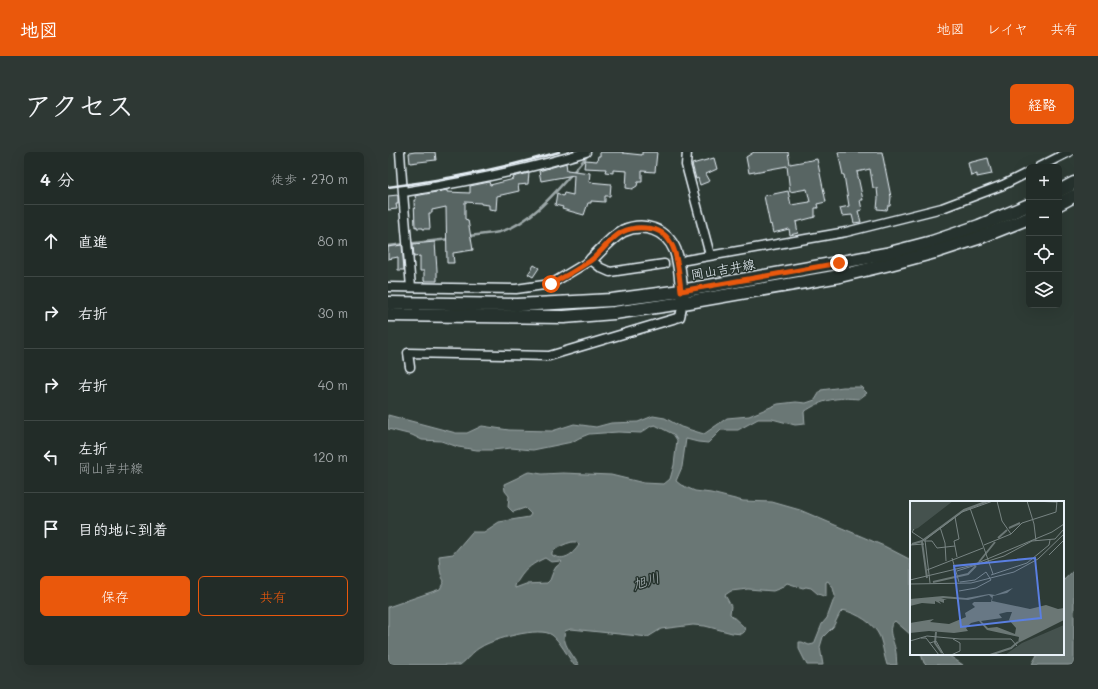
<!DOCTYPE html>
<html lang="ja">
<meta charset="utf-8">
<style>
body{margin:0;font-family:Mali,"Klee One",sans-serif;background:#2e3834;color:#f1f3f6}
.controls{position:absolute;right:12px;top:12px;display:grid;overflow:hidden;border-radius:6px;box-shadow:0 4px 16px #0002}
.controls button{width:36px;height:36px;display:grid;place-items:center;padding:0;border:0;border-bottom:1px solid #3f4845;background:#222c28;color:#f1f3f6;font:20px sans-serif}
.stop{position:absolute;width:12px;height:12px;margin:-9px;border:3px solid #ea580c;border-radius:50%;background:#fff}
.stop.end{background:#ea580c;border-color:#fff;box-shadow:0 1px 4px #0008}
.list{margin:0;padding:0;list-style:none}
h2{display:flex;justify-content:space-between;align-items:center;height:52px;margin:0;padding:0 16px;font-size:17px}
h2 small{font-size:13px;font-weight:400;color:#a2a7a8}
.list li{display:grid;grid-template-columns:26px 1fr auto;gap:12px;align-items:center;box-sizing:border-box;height:72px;padding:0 16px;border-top:1px solid #3f4845}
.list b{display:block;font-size:15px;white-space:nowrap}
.list p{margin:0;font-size:13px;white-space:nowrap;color:#a2a7a8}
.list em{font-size:13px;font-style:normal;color:#a2a7a8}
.actions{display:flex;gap:8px;padding:12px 16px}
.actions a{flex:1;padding:9px 0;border:1px solid #ea580c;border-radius:6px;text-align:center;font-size:14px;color:#ea580c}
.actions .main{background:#ea580c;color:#fff}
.icon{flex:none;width:22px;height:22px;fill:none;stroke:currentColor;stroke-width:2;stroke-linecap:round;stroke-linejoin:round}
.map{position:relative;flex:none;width:686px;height:513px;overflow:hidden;border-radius:6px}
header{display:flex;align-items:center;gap:24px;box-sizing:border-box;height:56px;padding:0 20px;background:#ea580c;color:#fff}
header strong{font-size:19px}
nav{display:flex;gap:22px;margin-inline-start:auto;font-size:14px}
.intro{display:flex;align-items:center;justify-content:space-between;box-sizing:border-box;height:96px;padding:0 24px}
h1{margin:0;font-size:28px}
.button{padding:10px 18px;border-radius:6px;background:#ea580c;color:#fff;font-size:14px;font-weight:700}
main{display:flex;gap:24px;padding:0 24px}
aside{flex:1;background:#222c28;border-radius:6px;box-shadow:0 4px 16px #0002}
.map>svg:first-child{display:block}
.water{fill:#6b7775;stroke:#9da8a9;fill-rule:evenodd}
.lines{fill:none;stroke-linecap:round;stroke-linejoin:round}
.stream{stroke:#9da8a9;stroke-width:2.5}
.building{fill:#596563;stroke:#e8f1f8}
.street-tunnel{stroke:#4a5652;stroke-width:8;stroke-dasharray:8 4;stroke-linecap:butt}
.street-casing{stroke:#e8f1f8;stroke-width:11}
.secondary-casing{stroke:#e8f1f8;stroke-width:14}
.primary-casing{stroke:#e8f1f8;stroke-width:15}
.street{stroke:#26332d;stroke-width:8}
.secondary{stroke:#26332d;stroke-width:11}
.primary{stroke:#26332d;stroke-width:12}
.rail{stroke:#e8f1f8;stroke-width:2.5}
.route{stroke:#ea580c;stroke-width:5}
.labels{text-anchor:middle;stroke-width:3;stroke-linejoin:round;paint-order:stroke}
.street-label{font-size:13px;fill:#e8f1f8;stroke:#26332d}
.water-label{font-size:14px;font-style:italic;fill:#b0babd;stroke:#26332d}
.inset-river{fill:none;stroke:#6b7775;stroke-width:2}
.inset-road{fill:none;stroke:#788483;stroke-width:1}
.view{fill:#5a7fe2;fill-opacity:0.15;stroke:#5a7fe2;stroke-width:2}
.inset-edge{fill:none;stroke:#e8f1f8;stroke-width:2}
</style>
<header>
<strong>地図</strong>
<nav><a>地図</a><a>レイヤ</a><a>共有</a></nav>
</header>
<div class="intro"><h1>アクセス</h1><a class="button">経路</a></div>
<main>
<aside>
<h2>4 分<small>徒歩 · 270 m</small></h2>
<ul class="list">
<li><svg class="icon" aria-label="ahead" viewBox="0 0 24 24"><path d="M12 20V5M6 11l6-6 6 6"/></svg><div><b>直進</b></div><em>80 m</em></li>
<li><svg class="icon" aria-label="right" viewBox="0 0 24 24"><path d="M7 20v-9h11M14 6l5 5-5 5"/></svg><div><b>右折</b></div><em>30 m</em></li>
<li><svg class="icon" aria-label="right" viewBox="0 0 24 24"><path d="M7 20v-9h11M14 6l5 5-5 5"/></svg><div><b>右折</b></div><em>40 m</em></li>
<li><svg class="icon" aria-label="left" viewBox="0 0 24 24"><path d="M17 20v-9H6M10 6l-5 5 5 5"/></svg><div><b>左折</b><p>岡山吉井線</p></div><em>120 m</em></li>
<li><svg class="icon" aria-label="arrive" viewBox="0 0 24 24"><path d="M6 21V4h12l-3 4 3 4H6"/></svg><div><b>目的地に到着</b></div></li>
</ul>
<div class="actions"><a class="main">保存</a><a>共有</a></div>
</aside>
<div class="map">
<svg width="686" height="513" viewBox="0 0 686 513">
<rect width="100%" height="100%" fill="#2e3b35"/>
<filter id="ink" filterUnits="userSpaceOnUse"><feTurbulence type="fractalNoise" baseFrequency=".025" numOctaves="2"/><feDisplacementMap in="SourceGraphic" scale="8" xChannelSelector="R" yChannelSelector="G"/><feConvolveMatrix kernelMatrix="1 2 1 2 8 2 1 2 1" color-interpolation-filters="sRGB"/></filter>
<g filter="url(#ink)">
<g class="water">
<path d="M455 235H473L479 241 471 247C449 245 435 247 416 260L417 272 407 273 384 267H370L350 278H333L320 291 310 290 298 287 294 315 288 329 293 333 307 339 323 341 355 349 384 350 412 358 496 394 523 408V483L507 469C498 476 505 487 507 496 509 502 508 508 509 513H499C496 504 495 494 492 485 486 471 470 462 455 458L452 461 445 475 435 485 432 495 435 513H419L411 497V490H414L421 493 426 492 434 472 439 466 447 444 445 436 440 429 438 430V445L430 442 423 436 418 435 415 436 399 431 393 436 385 439 360 437 343 439 337 443 343 454 342 462 356 475 357 479 354 482 344 481 317 474 305 473 273 477 260 485 183 477 177 479C173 491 185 503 191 513H186C181 506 171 488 164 483 152 474 105 487 93 495 85 499 79 508 72 513H0V455L52 437 56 429C51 421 52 414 51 404L65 402 84 380H96L111 370 141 365 143 362 137 356 125 360 120 355 121 344 117 339 116 332 129 326 138 321 142 320 154 322 175 321 223 323 256 331 276 332 282 327 286 313 289 288 285 282 267 273 263 274 253 281 230 280 201 282 191 286 184 290 145 298 123 296 104 298H89L70 295 53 289 34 288 24 283 0 277V263L68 281H79L94 274 121 278 164 279 186 272 208 275 223 271 250 270 265 264 277 266 293 275 316 282 339 266 361 264 390 252 408 250 418 251 427 248 433 238ZM184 390H188L191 393C185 402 176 410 164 403V400C170 395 176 392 184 390ZM157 406 163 410 173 409 174 410 168 415 165 420 162 428 159 431 138 432 127 436C127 431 129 431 131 427 138 416 146 411 157 406Z"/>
<polygon points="686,418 686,513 644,513 649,504 649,502 675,502 675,429"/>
<polygon points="533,502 560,503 575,513 538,513 536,511"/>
</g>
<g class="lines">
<g class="stream">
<path d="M80 84C90 83 101 82 111 80 147 71 177 28 201 2"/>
<polyline points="0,94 62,87"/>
</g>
</g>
<g class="building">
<polygon points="27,0 47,0 48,8 22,11 21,1"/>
<polygon points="212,0 235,0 235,1 254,3 254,0 269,0 267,20 254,19 254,30 250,30 249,34 244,37 238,36 239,19 225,18 225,21 217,20 218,17 196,16 197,8 209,9 210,4 212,4"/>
<polygon points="366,0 400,0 402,12 429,7 438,50 429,52 430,56 427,56 427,65 408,70 410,81 402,83 401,77 385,81 383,72 382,73 376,44 400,39 403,53 422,50 419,37 402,40 399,14 361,21 358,5"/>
<polygon points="450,0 494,0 503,45 502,54 500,54 499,58 489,57 490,46 489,36 485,36 482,17 469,20 475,48 472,48 474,58 470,59 473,70 466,71 464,63 454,64 452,56 461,54 456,23 455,23"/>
<polygon points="326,6 329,17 318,22 322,29 312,33 310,26 308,27 304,12"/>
<polygon points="600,6 604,22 589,25 589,22 583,24 580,11"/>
<polygon points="178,11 179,18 202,21 201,30 223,32 222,44 217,44 217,50 203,49 203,51 200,51 196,63 174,57 175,55 167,53 169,41 175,44 176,41 185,43 186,23 153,29 151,19"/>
<polygon points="141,21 140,32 130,33 131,39 109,44 108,58 101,57 101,53 93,52 93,51 77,50 77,67 80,68 85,98 65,101 66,111 59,111 58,55 44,58 44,61 41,61 42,77 35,77 35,76 29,76 29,74 27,75 26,48 28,48 27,44 59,38 59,40 82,41 82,34 101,30 102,33 126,27 125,25"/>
<polygon points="10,43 10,52 8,52 9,57 0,58 0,44"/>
<polygon points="47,90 49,118 49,129 36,129 36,119 32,119 32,104 26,105 25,92"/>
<polygon points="14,93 16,118 10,118 10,105 0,107 0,95"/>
<polygon points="146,113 151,116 145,125 140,122"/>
</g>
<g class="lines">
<polyline class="street-tunnel" points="276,112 295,109"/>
<defs>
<g id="street">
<path d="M12 0C15 45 19 90 23 135"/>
<polyline points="299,0 298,13 322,103"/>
<polyline points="651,15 681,0"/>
<path d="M16 40C78 30 138 18 198 0"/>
<polyline points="298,108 458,80 554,56 615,33 641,20"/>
<polyline points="0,135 128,137 163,132 203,108 213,116 222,120 276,112"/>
<polyline points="22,215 20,201 161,204 292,165 295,151"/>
</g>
<path id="secondary" d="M203 108C213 98 223 86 235 79 256 70 278 77 287 98 293 113 292 131 295 146"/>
<g id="primary">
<polyline points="671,39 686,31"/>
<polyline points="671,52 686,44"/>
<polyline points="0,151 129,153 224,148 293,139 498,102 544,90 591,74 641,53"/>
<polyline points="0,163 176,165 226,161 295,151 452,124 502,112 547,100 593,85 641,66"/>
</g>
</defs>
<use href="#street" class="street-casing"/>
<use href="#secondary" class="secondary-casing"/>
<use href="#primary" class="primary-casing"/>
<use href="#street" class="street"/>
<use href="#secondary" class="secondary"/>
<use href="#primary" class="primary"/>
<path class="rail" d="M0 35C58 28 116 16 171 0"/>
</g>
</g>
<g class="lines" filter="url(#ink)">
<path class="route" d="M163 132C176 125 190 117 202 109 214 100 221 87 234 80 242 76 250 75 258 76 290 77 290 115 293 139L451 111"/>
</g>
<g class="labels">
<g class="street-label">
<text transform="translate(335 117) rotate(-10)" y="5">岡山吉井線</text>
</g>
<g class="water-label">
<text transform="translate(258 429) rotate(-18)" y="5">旭川</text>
</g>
</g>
<g transform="translate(522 349)">
<rect width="154" height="154" fill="#2e3b35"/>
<path d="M0 0H43L8 27 0 30ZM154 124V154H95L112 142Z" fill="#45524e"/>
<path d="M103 87 97 92 83 95 82 100 120 108 136 104 148 108 154 107V119L108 142 109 136 77 129 69 120 61 122 56 127 58 130 44 132 19 130 0 132V122L24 118 20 121 39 123 56 116 55 112 65 106 62 103 64 101H81L82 97 79 94 58 99 31 97 37 99H34V102L29 100 31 103 25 100V103L12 102 0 105V98L33 95 56 97 79 93 85 94ZM97 111H102L99 119 106 127 105 133 87 126 78 127 71 120 92 117 89 113Z" fill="#6b7775" fill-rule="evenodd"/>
<path class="inset-river" d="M99 27 110 22M88 37 97 29M12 41 17 77M2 43 12 40 54 9 78 0M69 61 85 41M23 81 58 73 66 65M26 131 25 142 32 152M80 154 101 147 108 141"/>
<path class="inset-road" d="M87 0 92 20 101 33M117 0 124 23 126 40M121 0 147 1M60 7 83 73M45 16 49 38 44 40 47 56M30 26 35 42 36 60M4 28 2 31 14 39M14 40H22L27 47 45 45M0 44 14 43M74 44 101 33 112 22 146 11 147 0M139 54 154 39M42 57 49 81M17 69 73 47M47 70 94 55 122 40 145 38 154 28M81 74 117 62 139 44 140 39M0 79 63 64 142 31 154 23M20 82 15 39 52 11 83 0M0 83 61 82 104 71 128 58 154 33M49 90 66 87 81 79 76 71 65 79 50 81M11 137H16L29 154M0 140 17 135 50 138H101L107 145M20 142 26 140 34 154M41 154 50 150V142L43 138"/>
<path class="view" d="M125 57 131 117 51 126 44 65Z"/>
<rect width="154" height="154" class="inset-edge"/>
</g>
</svg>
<div class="controls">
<button>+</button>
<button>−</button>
<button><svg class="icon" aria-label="locate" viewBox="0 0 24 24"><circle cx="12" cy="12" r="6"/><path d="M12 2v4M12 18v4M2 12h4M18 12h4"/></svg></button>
<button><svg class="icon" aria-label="layers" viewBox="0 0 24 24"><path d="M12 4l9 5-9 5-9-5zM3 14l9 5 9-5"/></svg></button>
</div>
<div class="stop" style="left:163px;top:132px"></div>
<div class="stop end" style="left:451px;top:111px"></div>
</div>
</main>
